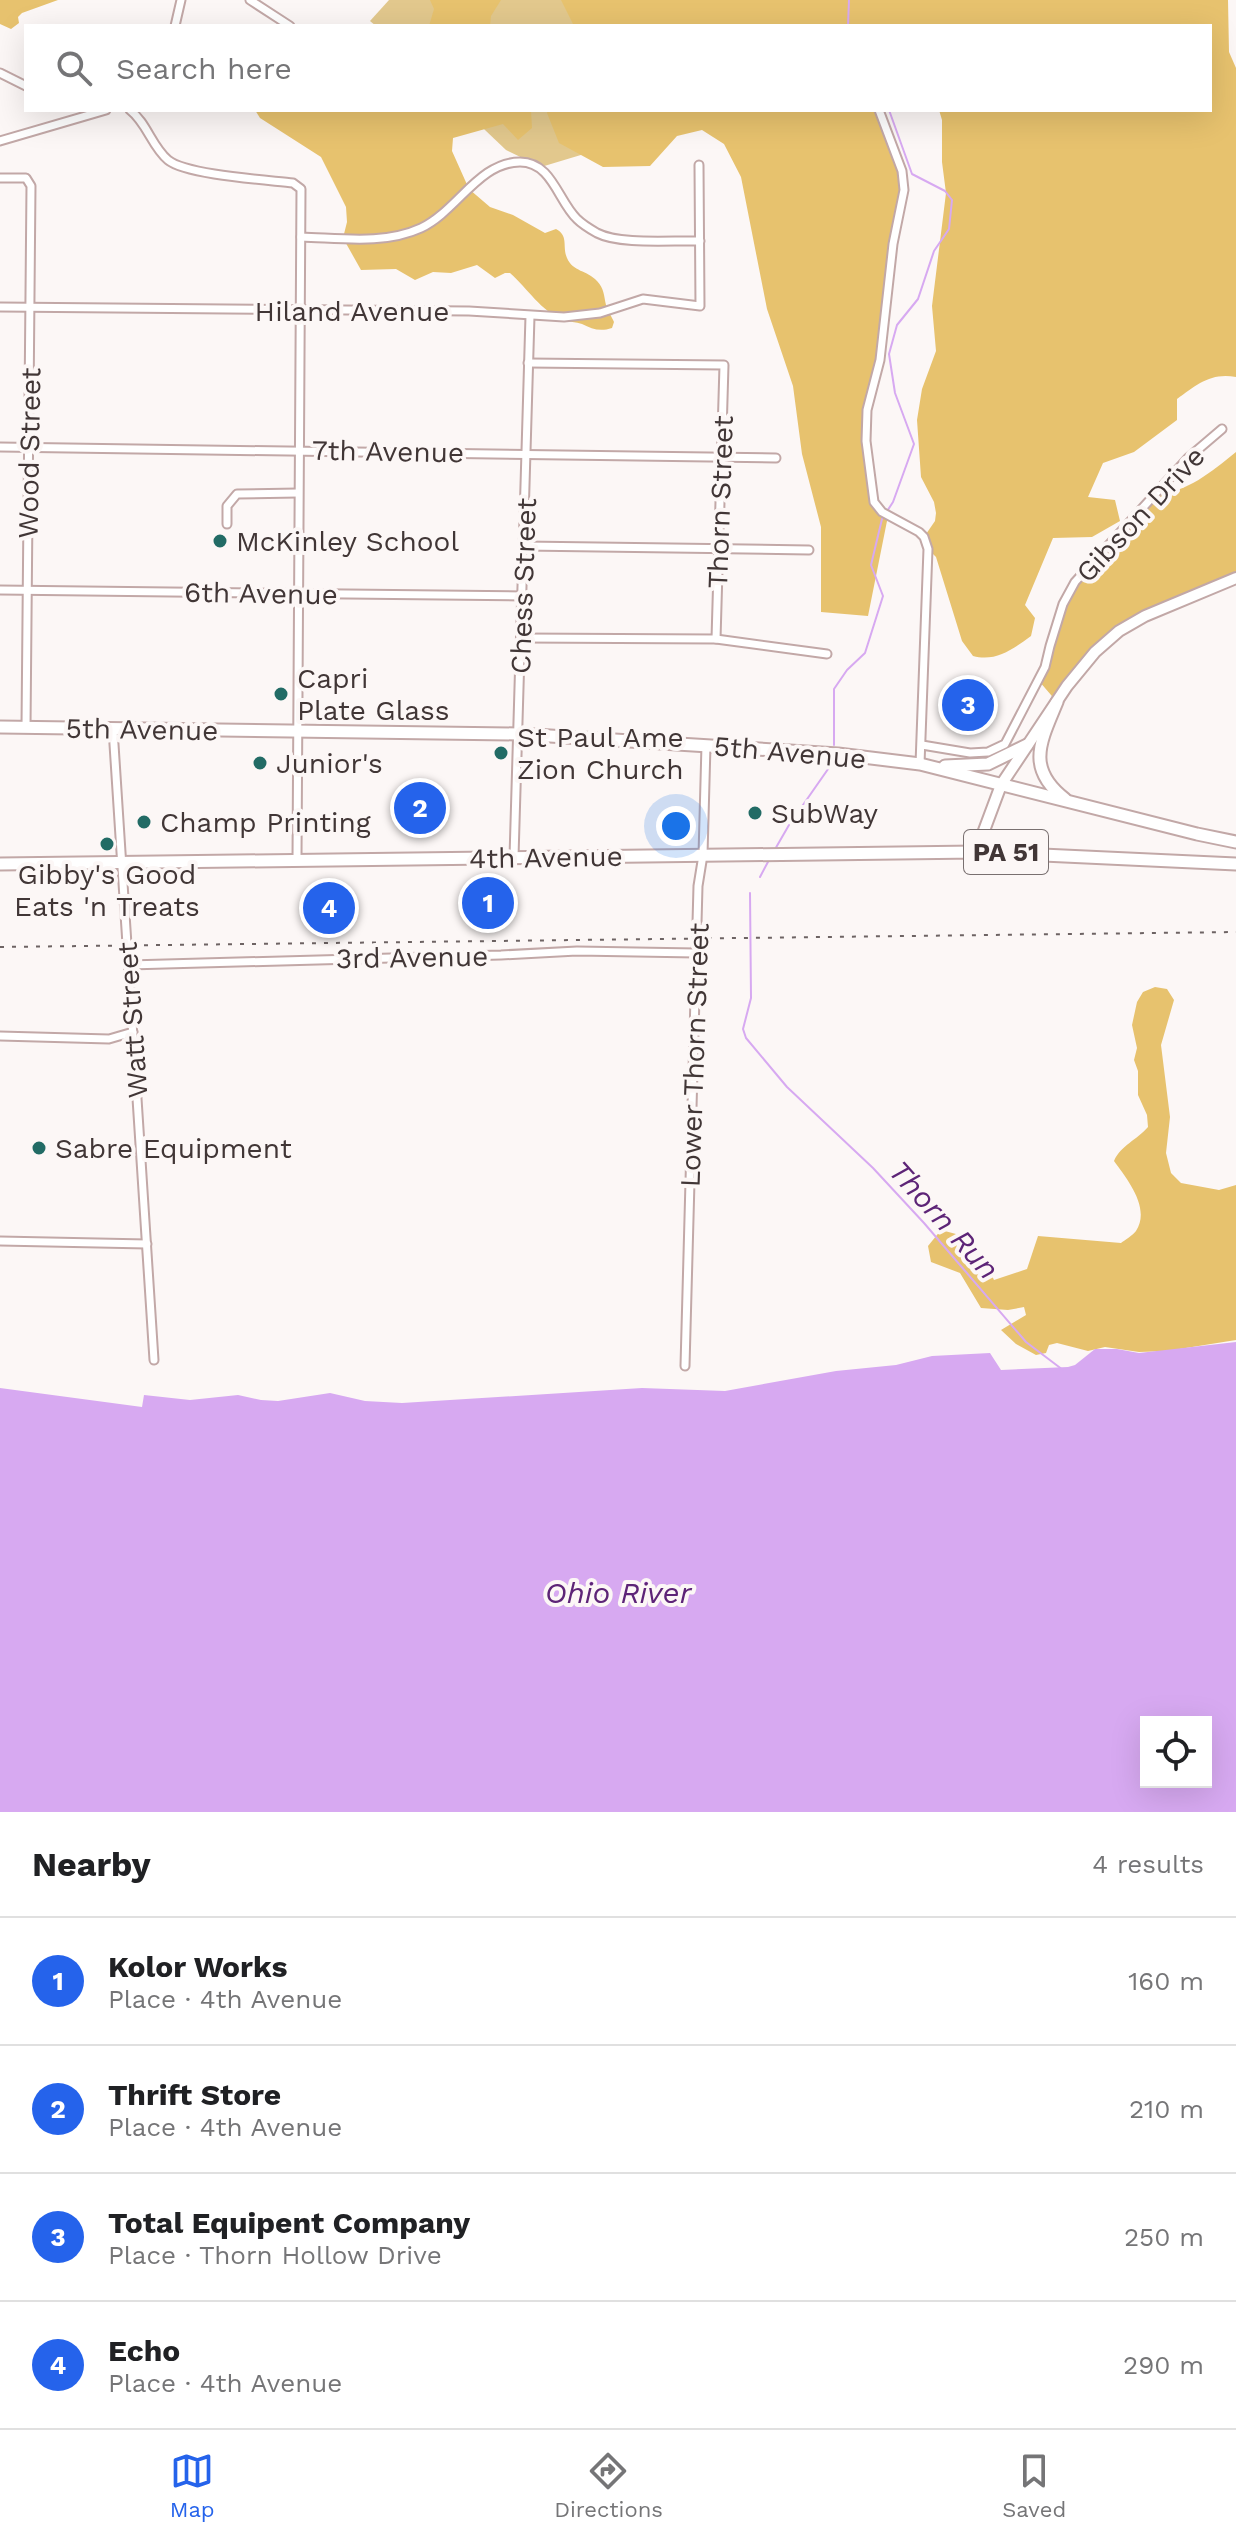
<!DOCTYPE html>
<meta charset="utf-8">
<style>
body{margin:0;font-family:"Work Sans",sans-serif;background:#f2f2f2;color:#202124}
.controls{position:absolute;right:24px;bottom:24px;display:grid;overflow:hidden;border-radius:0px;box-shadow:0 8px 32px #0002}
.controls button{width:72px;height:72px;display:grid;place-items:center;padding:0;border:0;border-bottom:2px solid #e0e0e0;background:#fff;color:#202124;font:40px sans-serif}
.you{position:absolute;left:676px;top:826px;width:28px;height:28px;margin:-20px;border:6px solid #fff;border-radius:50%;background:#1a73e8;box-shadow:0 0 0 12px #1a73e833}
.badge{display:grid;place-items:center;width:52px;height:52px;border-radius:50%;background:#2563eb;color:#fff;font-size:26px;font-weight:700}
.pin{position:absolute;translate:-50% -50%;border:4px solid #fff;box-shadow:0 2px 8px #0006}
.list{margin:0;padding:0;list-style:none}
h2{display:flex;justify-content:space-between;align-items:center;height:104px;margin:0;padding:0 32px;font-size:34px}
h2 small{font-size:26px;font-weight:400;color:#757577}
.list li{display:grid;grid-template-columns:52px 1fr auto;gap:24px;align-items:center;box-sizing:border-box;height:128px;padding:0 32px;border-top:2px solid #e0e0e0}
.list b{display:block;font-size:30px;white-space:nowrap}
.list p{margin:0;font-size:26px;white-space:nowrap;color:#757577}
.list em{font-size:26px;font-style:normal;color:#757577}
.icon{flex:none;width:44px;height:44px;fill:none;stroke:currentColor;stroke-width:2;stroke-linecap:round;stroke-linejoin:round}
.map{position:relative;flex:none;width:1236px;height:1812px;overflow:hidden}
.search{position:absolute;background:#fff;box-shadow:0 8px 32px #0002;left:24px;right:24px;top:24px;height:88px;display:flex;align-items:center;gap:20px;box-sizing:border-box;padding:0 28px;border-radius:0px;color:#757577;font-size:30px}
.sheet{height:616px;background:#fff}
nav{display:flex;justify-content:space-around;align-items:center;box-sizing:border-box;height:112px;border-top:2px solid #e0e0e0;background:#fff;font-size:22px;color:#757577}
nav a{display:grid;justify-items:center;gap:4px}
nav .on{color:#2563eb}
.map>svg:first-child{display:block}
.green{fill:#e2c88d}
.forest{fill:#e7c26e}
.water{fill:#d7a9f1;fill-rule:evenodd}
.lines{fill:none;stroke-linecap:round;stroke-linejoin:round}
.stream{stroke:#d7a9f1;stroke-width:2}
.street-casing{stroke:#c2a8a7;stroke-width:11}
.secondary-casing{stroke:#c2a8a7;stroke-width:14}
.primary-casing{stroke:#c2a8a7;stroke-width:15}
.street{stroke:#fff;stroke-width:7}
.secondary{stroke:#fff;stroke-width:10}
.primary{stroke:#fff;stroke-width:11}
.rail{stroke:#6d6363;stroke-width:2;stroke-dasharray:4 8;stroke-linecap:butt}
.poi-dot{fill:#226b65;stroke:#fcf7f6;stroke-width:3}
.labels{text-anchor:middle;stroke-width:8;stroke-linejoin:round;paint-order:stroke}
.shield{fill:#fcf7f6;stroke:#797070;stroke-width:2}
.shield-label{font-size:26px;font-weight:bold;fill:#413636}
.street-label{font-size:28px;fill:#413636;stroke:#fcf7f6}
.poi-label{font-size:28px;fill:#413636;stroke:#fcf7f6;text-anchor:start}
.water-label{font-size:30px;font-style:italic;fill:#5d2477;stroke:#fcf7f6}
</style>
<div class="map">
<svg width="1236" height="1812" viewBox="0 0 1236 1812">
<rect width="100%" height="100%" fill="#fcf7f6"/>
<g class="green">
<polygon points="389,0 933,0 963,26 376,26 370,21"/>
<polygon points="464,110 730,110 541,167 506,150"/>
</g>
<g class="forest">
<polygon points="0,0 58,0 22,13 18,17 19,23 11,29 0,24"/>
<polygon points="430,0 501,0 491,16 490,26 429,26 434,9"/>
<path d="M561 0H1228L1229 52 1236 68V377C1211 372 1196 385 1177 399V420L1134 452 1103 463 1088 497 1115 500 1120 521 1092 537 1053 538 1025 605 1035 618 1031 636C1013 649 996 662 973 656L962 641 936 557 928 549 924 537 935 521 936 513 934 502 921 477 917 420 922 389 936 351 932 306 946 193 942 162V120L939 110H1210V26H574Z"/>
<path d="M255 110H531L532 128 518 140 503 124 453 138 452 151 469 189 490 207 513 215 545 233 556 229C569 236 562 246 567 258 573 272 587 270 597 281 604 288 604 296 606 305 607 310 612 317 614 322L612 328C600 332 592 329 582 324 576 322 569 322 563 320 541 311 528 289 510 273H505L495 278 477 265 451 273 433 272 415 280 396 269 361 270 343 238 347 222 346 207 321 157 260 118Z"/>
<polygon points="548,110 879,110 904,181 883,346 867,410 872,494 888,516 868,616 821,612 821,527 802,454 793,386 767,309 741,177 724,144 702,130 677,136 650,166 603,167 559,143 547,113"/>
<path d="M1236 452V578L1119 631 1057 702 1039 681 1068 592 1155 495C1188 492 1211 472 1236 452Z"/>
<path d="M1155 987 1167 989 1174 1000 1161 1045 1170 1117 1166 1153 1171 1173 1181 1183 1219 1190 1236 1185V1340L1167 1351 1139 1352 1105 1347 1088 1351 1057 1343 1049 1345 1046 1353 1036 1355 1016 1344 1001 1330 1026 1315 1024 1307 1008 1310 981 1308 960 1273 931 1262 928 1246 941 1230 956 1234 973 1253 983 1257 994 1280 1027 1269 1038 1236 1121 1243C1125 1240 1133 1235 1136 1231 1151 1208 1127 1179 1114 1161 1121 1145 1137 1140 1148 1127L1147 1115 1138 1095V1071L1134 1060 1137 1048 1132 1025 1137 1002 1143 992Z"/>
</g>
<path class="water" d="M1236 1342V1812H0V1388L142 1407 144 1395 190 1400 238 1395 261 1400 278 1401 330 1393 365 1401 402 1403 642 1388 725 1391 836 1371 896 1365 932 1356 990 1353 1001 1370 1068 1367 1075 1365 1095 1349H1117L1139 1353ZM1146 1722H1206V1782H1146Z"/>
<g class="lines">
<g class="stream">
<polyline points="848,26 849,0"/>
<polyline points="834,745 834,689 847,670 865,653 883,596 871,565 882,519 893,502 914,444 895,393 889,354 897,325 918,299 934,251 949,229 952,200 945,191 912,174 889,110"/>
<polyline points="774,851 789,825 833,762"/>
<polyline points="760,877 769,860"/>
<polyline points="750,893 751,998 743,1029 746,1038 787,1087 873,1168 924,1223 1026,1342 1063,1370"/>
</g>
<defs>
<g id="street">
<polyline points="250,0 290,26"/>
<polyline points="175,26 181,0"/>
<polyline points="0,73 26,86"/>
<path d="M130 110C147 123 152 147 168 160 186 175 268 180 293 183L301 189 297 859"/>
<polyline points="879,110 902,171 904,190 893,244 880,360 867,410 866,441 874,502 882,512 919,532 924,537 928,549 920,764"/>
<polyline points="0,141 106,110"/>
<polyline points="0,178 26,178 31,186 26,727"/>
<path d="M301 237C340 238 384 245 421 228 457 211 479 162 520 162 552 162 558 201 577 219 583 225 590 229 597 233 620 245 672 240 700 241"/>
<polyline points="0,307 469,311 564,317 600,313 643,299 700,306 699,165"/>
<polyline points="528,363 724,365 716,639"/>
<polyline points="0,447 776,458"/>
<polyline points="227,524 227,506 237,494 298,493"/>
<polyline points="524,546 809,550"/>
<polyline points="0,590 522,596"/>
<polyline points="521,638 716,639 827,654"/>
<polyline points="113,729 154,1360"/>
<polyline points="922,745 970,753 988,752 1005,744 1045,667 1050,646 1063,604 1075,582 1188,458 1222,429"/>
<polyline points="514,857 530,316"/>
<polyline points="129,965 501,955 577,951 696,953"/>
<polyline points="0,1036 109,1039 133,1032"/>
<polyline points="0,1241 147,1244"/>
<polyline points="685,1366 698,886 703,855 706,745"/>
</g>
<polyline id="secondary" points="976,852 1001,785 1067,686 1095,652 1119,631 1145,616 1236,578"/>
<g id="primary">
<path d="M1057 702C1041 741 1025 768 1065 799"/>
<polyline points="0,727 518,734 838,754 920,764 1197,834 1236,842"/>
<polyline points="945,766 988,764 1027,745"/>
<polyline points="0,864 976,852 1236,864"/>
</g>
</defs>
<use href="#street" class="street-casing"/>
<use href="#secondary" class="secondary-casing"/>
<use href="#primary" class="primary-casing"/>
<use href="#street" class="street"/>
<use href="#secondary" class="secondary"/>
<use href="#primary" class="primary"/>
<polyline class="rail" points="0,947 1236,932"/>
</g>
<g class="poi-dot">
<circle cx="220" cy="541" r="8"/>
<circle cx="281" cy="694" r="8"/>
<circle cx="501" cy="753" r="8"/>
<circle cx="260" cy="763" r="8"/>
<circle cx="755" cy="813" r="8"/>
<circle cx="144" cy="822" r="8"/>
<circle cx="107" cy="844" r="8"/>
<circle cx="39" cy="1148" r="8"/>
</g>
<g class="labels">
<rect class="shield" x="964" y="830" width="84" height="44" rx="6"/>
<g class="shield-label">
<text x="1006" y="861">PA 51</text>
</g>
<g class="street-label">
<text x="352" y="321">Hiland Avenue</text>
<text transform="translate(388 451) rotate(1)" y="10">7th Avenue</text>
<text transform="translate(29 453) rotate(-89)" y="10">Wood Street</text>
<text transform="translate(720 502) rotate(-88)" y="10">Thorn Street</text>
<text transform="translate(1140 514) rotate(-47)" y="10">Gibson Drive</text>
<text transform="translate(523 586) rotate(-88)" y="10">Chess Street</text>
<text transform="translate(261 593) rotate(1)" y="10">6th Avenue</text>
<text transform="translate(142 729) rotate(1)" y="10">5th Avenue</text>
<text transform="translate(790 752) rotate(5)" y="10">5th Avenue</text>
<text transform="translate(546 857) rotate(-1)" y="10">4th Avenue</text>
<text transform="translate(412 957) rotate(-1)" y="10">3rd Avenue</text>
<text transform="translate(132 1020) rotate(-94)" y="10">Watt Street</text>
<text transform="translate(694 1055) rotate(-88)" y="10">Lower Thorn Street</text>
</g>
<g class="poi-label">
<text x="236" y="551">McKinley School</text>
<text x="297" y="688">Capri<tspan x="297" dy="32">Plate Glass</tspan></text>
<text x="517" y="747">St Paul Ame<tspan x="517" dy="32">Zion Church</tspan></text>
<text x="276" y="773">Junior's</text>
<text x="771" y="823">SubWay</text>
<text x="160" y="832">Champ Printing</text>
<text x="107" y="884" text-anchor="middle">Gibby's Good<tspan x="107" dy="32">Eats 'n Treats</tspan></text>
<text x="55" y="1158">Sabre Equipment</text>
</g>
<g class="water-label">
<text transform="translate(944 1220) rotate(48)" y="10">Thorn Run</text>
<text x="618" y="1603">Ohio River</text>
</g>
</g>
</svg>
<div class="controls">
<button><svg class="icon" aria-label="locate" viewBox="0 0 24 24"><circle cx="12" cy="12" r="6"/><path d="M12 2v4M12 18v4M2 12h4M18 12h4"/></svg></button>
</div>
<div class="you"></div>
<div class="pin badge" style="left:488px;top:903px">1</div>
<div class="pin badge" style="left:420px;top:808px">2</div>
<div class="pin badge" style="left:968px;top:705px">3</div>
<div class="pin badge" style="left:329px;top:908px">4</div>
<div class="search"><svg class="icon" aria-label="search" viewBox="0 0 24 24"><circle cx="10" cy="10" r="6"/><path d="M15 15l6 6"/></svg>Search here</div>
</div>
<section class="sheet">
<h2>Nearby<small>4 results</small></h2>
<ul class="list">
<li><span class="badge">1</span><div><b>Kolor Works</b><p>Place · 4th Avenue</p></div><em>160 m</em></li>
<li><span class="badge">2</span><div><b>Thrift Store</b><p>Place · 4th Avenue</p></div><em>210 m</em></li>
<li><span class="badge">3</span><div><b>Total Equipent Company</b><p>Place · Thorn Hollow Drive</p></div><em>250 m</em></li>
<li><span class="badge">4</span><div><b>Echo</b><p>Place · 4th Avenue</p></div><em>290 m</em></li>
</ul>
</section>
<nav>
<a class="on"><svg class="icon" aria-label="map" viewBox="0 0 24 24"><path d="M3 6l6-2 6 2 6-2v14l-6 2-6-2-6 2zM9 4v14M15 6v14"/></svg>Map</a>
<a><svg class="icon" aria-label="directions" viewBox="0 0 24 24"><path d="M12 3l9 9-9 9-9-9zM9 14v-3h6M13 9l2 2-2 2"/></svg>Directions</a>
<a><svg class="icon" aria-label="saved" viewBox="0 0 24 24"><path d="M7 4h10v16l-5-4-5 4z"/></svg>Saved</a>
</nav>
